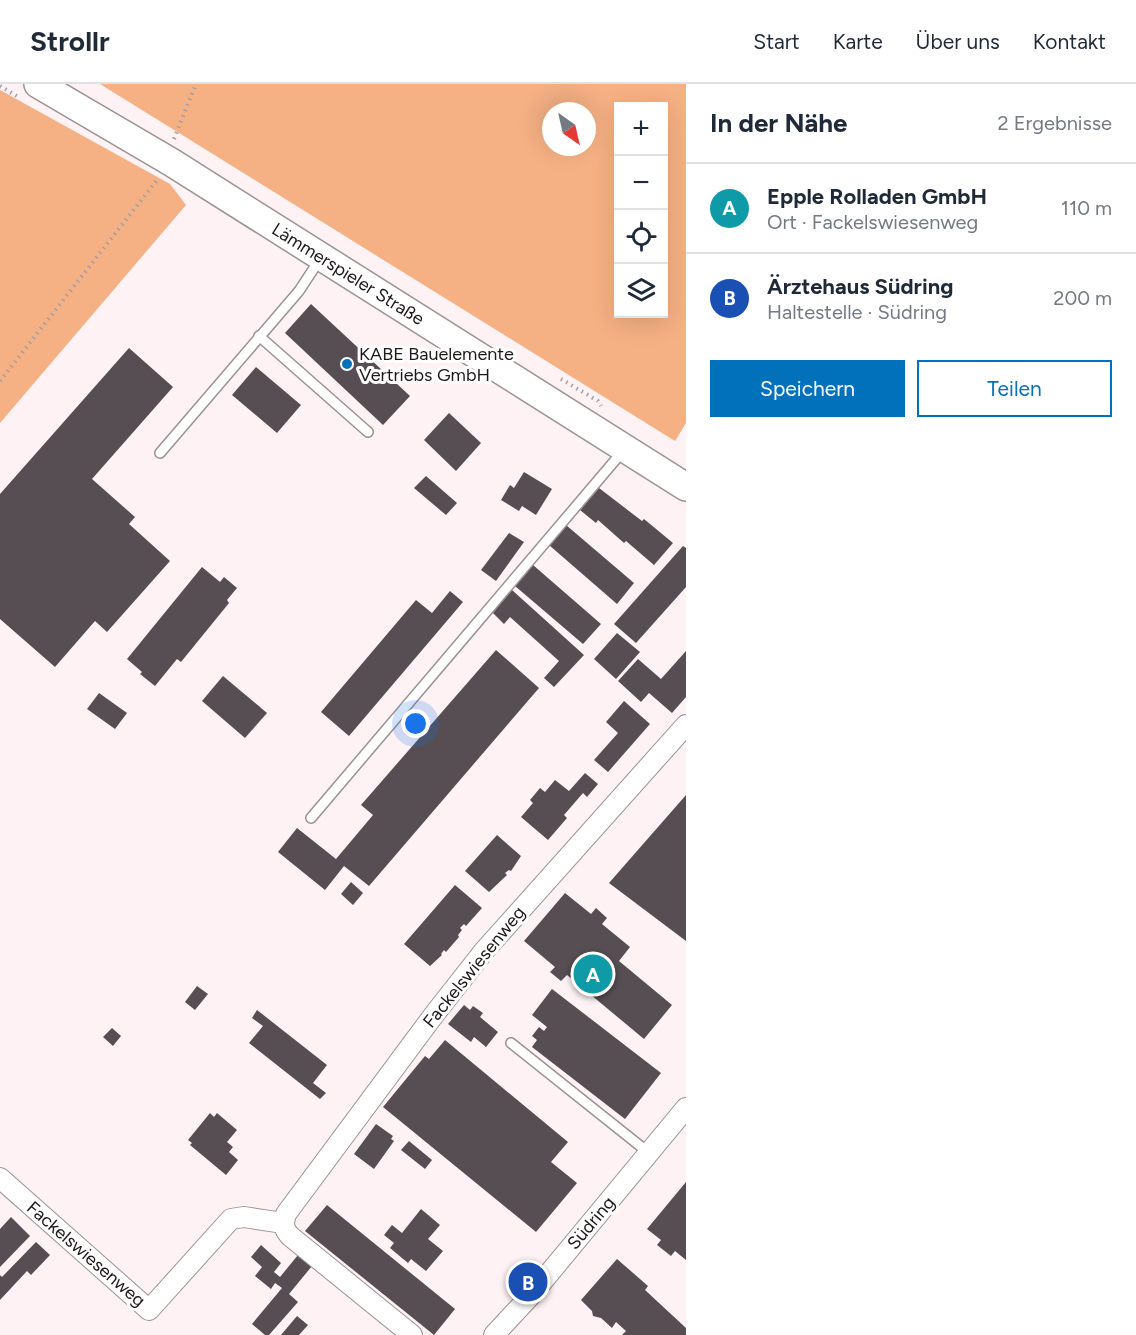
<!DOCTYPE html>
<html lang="de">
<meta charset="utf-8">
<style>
body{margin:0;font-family:Figtree,sans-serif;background:#f6f6f7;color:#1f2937}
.controls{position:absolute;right:18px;top:18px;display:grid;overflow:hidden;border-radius:0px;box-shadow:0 6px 24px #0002}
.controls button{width:54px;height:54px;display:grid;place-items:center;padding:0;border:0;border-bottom:2px solid #e0e1e3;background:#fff;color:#1f2937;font:30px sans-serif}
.compass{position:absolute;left:542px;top:18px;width:54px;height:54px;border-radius:50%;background:#fff;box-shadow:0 6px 24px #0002;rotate:146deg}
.you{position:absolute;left:416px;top:640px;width:21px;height:21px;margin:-15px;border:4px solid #fff;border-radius:50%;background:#1a73e8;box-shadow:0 0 0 9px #1a73e833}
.badge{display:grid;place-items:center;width:39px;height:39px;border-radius:50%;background:#0171bc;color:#fff;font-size:20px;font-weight:700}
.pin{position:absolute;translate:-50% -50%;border:3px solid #fff;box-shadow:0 2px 6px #0006}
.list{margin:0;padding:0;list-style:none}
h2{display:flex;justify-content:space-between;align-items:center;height:78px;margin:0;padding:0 24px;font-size:26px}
h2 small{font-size:20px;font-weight:400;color:#747a83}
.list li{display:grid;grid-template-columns:39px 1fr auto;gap:18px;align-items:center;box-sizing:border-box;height:90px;padding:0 24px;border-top:2px solid #e0e1e3}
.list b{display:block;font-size:22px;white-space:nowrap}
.list p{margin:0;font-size:20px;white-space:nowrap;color:#747a83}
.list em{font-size:20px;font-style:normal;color:#747a83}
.actions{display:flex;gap:12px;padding:18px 24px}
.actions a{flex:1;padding:14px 0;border:2px solid #0171bc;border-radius:0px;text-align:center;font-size:21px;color:#0171bc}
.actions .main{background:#0171bc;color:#fff}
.icon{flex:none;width:33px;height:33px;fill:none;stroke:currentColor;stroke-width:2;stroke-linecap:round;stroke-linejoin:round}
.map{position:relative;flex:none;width:686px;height:1251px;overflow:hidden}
header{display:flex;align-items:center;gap:36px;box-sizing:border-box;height:84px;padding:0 30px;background:#fff;border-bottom:2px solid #e0e1e3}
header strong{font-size:28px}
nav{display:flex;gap:33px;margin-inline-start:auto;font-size:21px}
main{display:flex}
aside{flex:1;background:#fff}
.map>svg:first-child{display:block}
.green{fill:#f5b084;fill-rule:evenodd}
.building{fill:#564e52}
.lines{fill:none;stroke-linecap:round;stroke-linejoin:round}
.service-casing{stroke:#9c9193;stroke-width:12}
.minor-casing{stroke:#9c9193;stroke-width:22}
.secondary-casing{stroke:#9c9193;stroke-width:30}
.path{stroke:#a79ea0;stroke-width:4;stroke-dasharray:1.5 4.5;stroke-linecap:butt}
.service{stroke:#fff;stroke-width:9}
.minor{stroke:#fff;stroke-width:20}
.secondary{stroke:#fff;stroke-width:27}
.poi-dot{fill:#0171bc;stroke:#fff;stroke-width:2}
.labels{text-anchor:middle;stroke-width:6;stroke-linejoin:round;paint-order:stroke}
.street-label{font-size:18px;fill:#1d1919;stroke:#fff}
.poi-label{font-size:18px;fill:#1d1919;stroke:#fff;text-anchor:start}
</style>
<header>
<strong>Strollr</strong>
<nav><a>Start</a><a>Karte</a><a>Über uns</a><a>Kontakt</a></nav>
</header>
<main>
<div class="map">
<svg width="686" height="1251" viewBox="0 0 686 1251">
<rect width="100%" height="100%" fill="#fef2f4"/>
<g class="green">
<path d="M100 0H686V339L675 357ZM618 22H664V230H618ZM551 27H587V63H551Z"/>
<polygon points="0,6 170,100 186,121 0,339"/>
</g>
<g class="building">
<polygon points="311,220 410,312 383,341 285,249"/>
<polygon points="129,264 173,303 92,395 135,433 129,440 170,477 107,548 95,537 55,583 0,535 0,410"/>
<polygon points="256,283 301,321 277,349 232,311"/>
<polygon points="449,329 481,359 456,387 424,356"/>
<polygon points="524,388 552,405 536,431 522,422 519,427 501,416 510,401 514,404"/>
<polygon points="426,392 457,419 446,431 414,404"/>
<polygon points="599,404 642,437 644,435 673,459 654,481 626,457 624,459 598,436 596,439 580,426"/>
<polygon points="566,441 634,499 617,520 549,461"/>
<polygon points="509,449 524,458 496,497 481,486"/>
<polygon points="683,462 686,464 686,503 636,559 614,540"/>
<polygon points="533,481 601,540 583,560 515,502"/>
<polygon points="202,483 220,498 224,493 237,504 227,516 229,519 181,578 177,575 155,602 140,590 142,588 127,575"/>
<polygon points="512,506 584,571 554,603 544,594 559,577 510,533 504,540 492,528"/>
<polygon points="450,507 463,518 349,652 321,628 416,516 432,529"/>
<polygon points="617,549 640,568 616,595 594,575"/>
<polygon points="496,566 539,604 369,802 344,782 325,806 278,768 297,744 336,775 373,731 361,721"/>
<polygon points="686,567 686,613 672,629 649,609 641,618 618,597 638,575 661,595"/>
<polygon points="223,592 267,629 245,654 202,617"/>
<polygon points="99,609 127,629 115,645 87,625"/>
<polygon points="624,617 650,640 608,688 594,676 618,649 606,638"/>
<polygon points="585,689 598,700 587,713 583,709 564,731 567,734 548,756 521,733 533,719 530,716 540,704 545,708 555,696 569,707"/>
<polygon points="686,711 686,857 609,799"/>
<polygon points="497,751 521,772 511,787 509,786 505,789 507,791 489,808 465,787"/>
<polygon points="351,798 363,809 353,821 341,810"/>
<polygon points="455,801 482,824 466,842 464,840 460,844 462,846 458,851 459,853 446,868 444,866 441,870 442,871 430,882 404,860"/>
<polygon points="565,809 591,830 596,824 607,834 602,840 630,863 619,877 672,921 644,955 567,891 561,897 550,888 555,883 524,857"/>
<polygon points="197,902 208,910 195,926 185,918"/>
<polygon points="552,905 661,989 625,1035 532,963 537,956 532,952 539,943 544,947 547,943 532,931"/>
<polygon points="464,921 470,926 473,922 483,929 480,933 498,948 486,963 474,953 471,958 448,940"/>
<polygon points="257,926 327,981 313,999 326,1009 320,1015 249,959 263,942 252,934"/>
<polygon points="112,944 121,952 113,962 103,953"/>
<polygon points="445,956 568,1058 551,1078 577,1099 536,1148 383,1023 425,972 429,975"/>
<polygon points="210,1029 214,1033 217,1029 237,1046 227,1058 233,1063 229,1068 238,1076 226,1091 190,1061 192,1059 188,1056"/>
<polygon points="376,1040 393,1052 391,1055 394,1057 374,1085 354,1070"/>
<polygon points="409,1057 432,1076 425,1085 401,1066"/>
<polygon points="686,1098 686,1176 675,1167 671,1172 657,1161 661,1156 647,1145"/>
<polygon points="327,1121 455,1225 434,1251 305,1147"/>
<polygon points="421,1125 440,1141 428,1155 443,1167 426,1187 411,1175 408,1179 390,1164 394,1159 384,1151 392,1141 402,1149"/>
<polygon points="11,1133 30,1152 0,1183 0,1145"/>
<polygon points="36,1158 50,1171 31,1191 27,1187 0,1216 0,1191 2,1193"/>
<polygon points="261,1161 281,1179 274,1188 280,1193 298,1171 312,1182 289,1210 298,1218 269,1251 265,1251 252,1240 282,1204 275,1199 271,1205 255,1192 262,1183 251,1173"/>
<polygon points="617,1175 648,1202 645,1206 686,1244 686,1251 622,1251 626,1247 616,1238 612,1244 601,1234 593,1232 592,1227 581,1216"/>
<polygon points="297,1232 308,1241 299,1251 281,1251"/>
</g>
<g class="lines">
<defs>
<g id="service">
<polyline points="259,252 368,348"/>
<polyline points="160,369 299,207 320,175"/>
<polyline points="311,734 623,367"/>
<polyline points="511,959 649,1069"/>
</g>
<g id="minor">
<polyline points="0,1094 149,1226 231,1135 244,1133 283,1139"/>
<path d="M412 1251 290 1152C283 1144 283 1140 286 1130L433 932 484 867 686 641"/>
<polyline points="494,1251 532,1210 686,1024"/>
</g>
<polyline id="secondary" points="38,0 171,78 686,403"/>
</defs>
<use href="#service" class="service-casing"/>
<use href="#minor" class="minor-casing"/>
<use href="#secondary" class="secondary-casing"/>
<g class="path">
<polyline points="0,2 20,14"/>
<polyline points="174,55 196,0"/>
<polyline points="561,295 598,317 601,322"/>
<polyline points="0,297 157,96"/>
</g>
<use href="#service" class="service"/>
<use href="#minor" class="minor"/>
<use href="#secondary" class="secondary"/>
</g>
<circle class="poi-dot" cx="347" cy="280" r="6"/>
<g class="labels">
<g class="street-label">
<text transform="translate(348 190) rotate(32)" y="6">Lämmerspieler Straße</text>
<text transform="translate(474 883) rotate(-51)" y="6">Fackelswiesenweg</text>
<text transform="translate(591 1139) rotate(-50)" y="6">Südring</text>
<text transform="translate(86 1170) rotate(41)" y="6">Fackelswiesenweg</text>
</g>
<g class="poi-label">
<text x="359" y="276">KABE Bauelemente<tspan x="359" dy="21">Vertriebs GmbH</tspan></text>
</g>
</g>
</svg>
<div class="controls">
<button>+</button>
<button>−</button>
<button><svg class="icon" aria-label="locate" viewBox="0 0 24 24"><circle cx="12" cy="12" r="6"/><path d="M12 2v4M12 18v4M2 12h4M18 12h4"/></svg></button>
<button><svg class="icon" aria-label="layers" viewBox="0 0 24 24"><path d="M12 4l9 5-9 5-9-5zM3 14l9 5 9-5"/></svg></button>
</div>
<svg class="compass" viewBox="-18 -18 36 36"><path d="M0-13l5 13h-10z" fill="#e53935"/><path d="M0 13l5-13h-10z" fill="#747a83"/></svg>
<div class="you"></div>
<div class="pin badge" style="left:593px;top:890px;background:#0f9aa8">A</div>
<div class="pin badge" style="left:528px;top:1198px;background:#1a4fb4">B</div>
</div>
<aside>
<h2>In der Nähe<small>2 Ergebnisse</small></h2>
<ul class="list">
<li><span class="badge" style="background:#0f9aa8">A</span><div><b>Epple Rolladen GmbH</b><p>Ort · Fackelswiesenweg</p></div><em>110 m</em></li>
<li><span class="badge" style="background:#1a4fb4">B</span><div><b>Ärztehaus Südring</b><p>Haltestelle · Südring</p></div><em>200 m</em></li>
</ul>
<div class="actions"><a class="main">Speichern</a><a>Teilen</a></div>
</aside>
</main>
